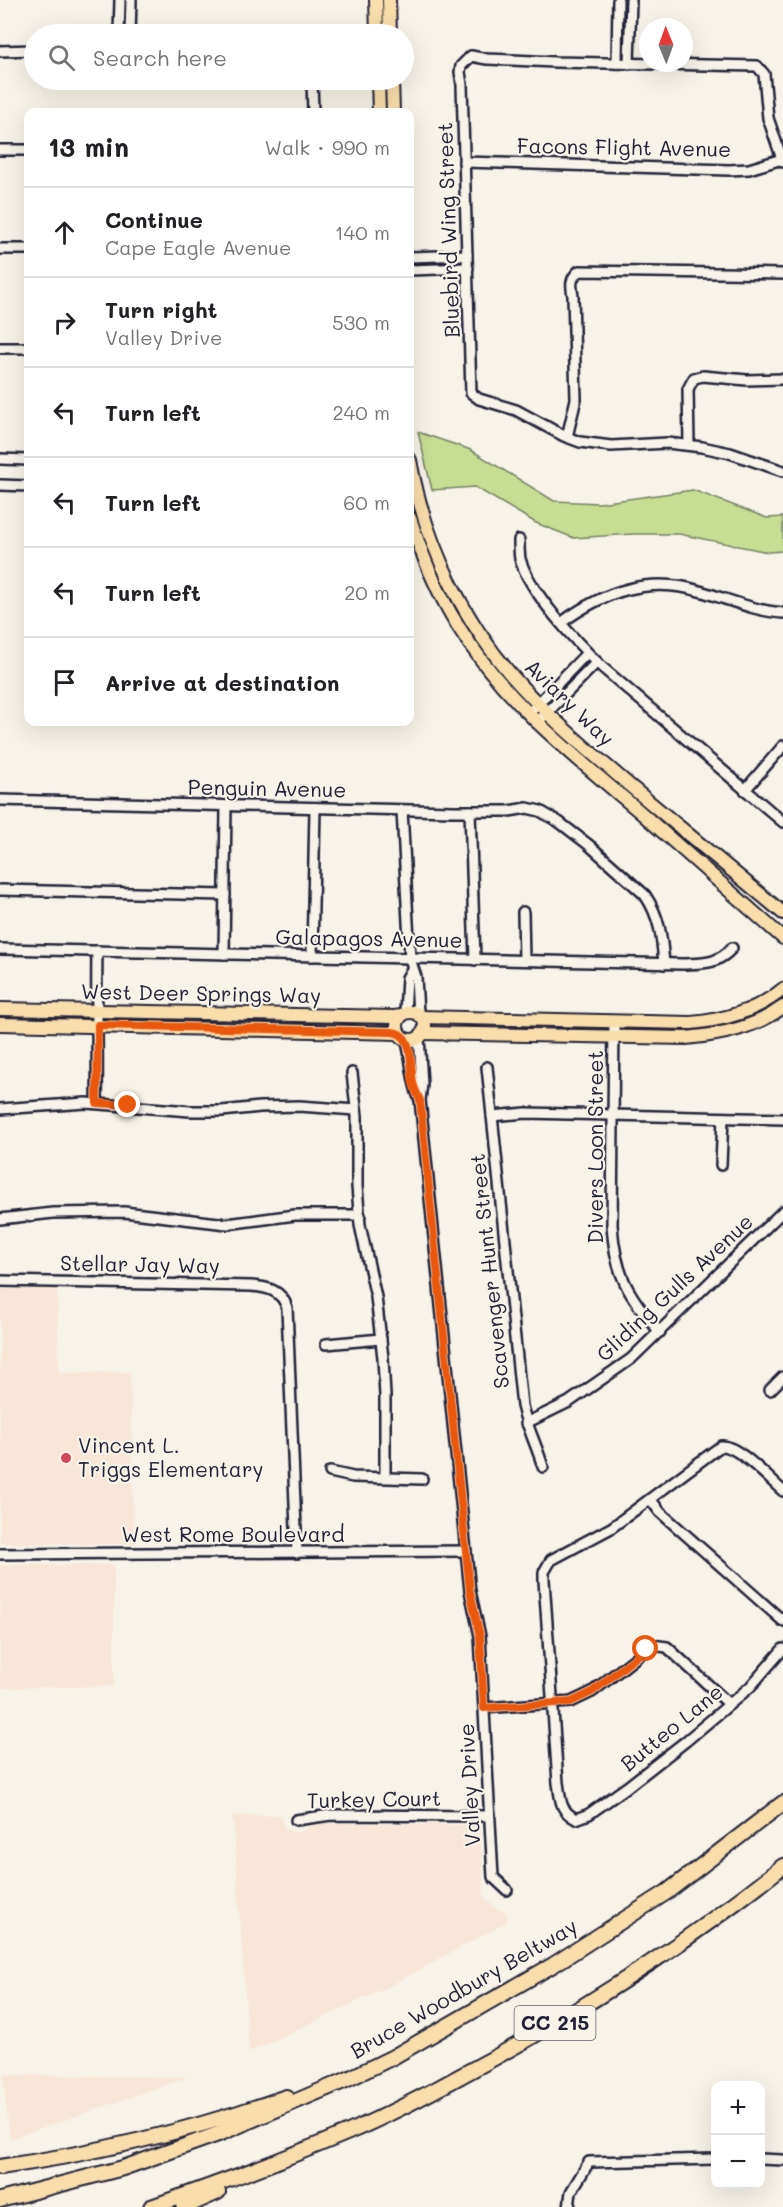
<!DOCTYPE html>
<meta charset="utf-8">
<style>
body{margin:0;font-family:Mali,sans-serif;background:#f6f6f6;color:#202124}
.controls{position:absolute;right:18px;bottom:18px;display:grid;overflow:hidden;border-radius:12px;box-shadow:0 6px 24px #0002}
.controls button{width:54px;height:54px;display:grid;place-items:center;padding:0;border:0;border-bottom:2px solid #e0e0e0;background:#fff;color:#202124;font:30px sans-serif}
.compass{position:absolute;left:639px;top:18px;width:54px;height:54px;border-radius:50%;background:#fff;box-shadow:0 6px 24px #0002;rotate:359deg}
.stop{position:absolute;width:18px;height:18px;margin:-14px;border:4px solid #ea580c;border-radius:50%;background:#fff}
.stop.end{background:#ea580c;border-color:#fff;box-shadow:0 2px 6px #0008}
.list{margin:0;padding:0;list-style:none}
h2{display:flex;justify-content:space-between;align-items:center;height:78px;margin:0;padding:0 24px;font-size:26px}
h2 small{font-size:20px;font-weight:400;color:#757577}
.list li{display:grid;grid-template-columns:39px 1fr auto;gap:18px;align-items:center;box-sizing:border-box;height:90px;padding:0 24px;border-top:2px solid #e0e0e0}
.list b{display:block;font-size:22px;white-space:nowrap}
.list p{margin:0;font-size:20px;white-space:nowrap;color:#757577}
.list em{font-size:20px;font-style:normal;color:#757577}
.icon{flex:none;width:33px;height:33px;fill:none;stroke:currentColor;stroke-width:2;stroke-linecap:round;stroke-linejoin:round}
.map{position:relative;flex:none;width:783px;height:2207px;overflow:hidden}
.search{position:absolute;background:#fff;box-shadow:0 6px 24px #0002;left:24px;top:24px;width:390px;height:66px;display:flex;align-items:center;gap:15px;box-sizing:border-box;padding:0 21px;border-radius:33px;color:#757577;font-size:22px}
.panel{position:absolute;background:#fff;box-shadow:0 6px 24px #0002;left:24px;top:108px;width:390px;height:618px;border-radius:12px}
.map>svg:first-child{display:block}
.built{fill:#f8e6d6}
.green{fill:#c7dd92;stroke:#748066;stroke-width:1.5}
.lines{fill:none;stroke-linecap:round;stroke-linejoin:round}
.minor-casing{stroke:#22223b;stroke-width:14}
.major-casing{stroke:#22223b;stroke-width:16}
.highway-casing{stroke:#22223b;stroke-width:18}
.minor{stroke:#f7f3e8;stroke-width:9}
.major{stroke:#f9deab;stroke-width:12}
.highway{stroke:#f9deab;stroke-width:14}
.route{stroke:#ea580c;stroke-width:8}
.poi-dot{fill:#d1495b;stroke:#f7f3e8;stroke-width:2}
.labels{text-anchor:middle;stroke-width:4.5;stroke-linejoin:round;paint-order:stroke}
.shield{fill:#f7f3e8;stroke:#62616f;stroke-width:1.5}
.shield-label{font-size:20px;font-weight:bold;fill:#22223b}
.street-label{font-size:21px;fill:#22223b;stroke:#f7f3e8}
.poi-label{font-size:21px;fill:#22223b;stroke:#f7f3e8;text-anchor:start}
</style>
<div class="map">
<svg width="783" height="2207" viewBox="0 0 783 2207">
<rect width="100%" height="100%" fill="#f7f3e8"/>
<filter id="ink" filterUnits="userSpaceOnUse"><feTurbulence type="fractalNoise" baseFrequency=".0167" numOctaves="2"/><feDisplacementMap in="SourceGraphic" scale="12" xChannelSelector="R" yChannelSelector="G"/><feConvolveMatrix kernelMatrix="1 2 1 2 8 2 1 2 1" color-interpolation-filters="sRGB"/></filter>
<g filter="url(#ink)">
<g class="built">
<polygon points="0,1289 57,1289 59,1373 130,1372 134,1544 0,1543"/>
<polygon points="0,1565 114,1565 114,1686 0,1688"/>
<polygon points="281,1815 284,1828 298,1833 318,1823 480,1825 484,1897 495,1908 506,1912 507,1922 384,1989 249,2052 233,1816"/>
<polygon points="3,2075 188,2077 10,2139"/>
</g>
<polygon class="green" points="418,432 471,450 554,501 599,503 693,490 767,518 783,517 783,551 768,552 679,534 633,534 574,538 536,523 475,487 432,490"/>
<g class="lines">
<defs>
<g id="minor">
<polyline points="119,34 120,0"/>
<polyline points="130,34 131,0"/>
<polyline points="0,51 34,50"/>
<polyline points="617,63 618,0"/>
<polyline points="629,64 631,0"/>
<polyline points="312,80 313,112"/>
<polyline points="0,150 28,150"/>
<polyline points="464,162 729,170 749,169 782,159"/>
<polyline points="783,162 768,118 764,74 757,66 555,62 487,59 471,56 461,66 460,72 462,85 471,393 479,399 516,410 564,436 580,442 611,446 667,443 702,447 730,453 783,471"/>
<polyline points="0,249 28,249"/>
<polyline points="410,257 467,255"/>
<polyline points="410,270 468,268"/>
<polyline points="0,348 28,348"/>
<path d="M567 437 576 399 573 296C571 285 570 279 579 271L783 274"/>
<polyline points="689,445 688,389 694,378 703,376 747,380 783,379"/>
<polyline points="0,459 28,460"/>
<polyline points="0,485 28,486"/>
<path d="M519 540C519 546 519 553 520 559 530 593 577 643 603 668L783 822"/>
<path d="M561 623C604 591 650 575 703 592 730 600 755 611 783 613"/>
<polyline points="528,714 587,653"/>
<polyline points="537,723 597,662"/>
<polyline points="745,790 783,746"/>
<path d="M0 800 453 811H509L527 808 540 811 559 822 589 845 645 895C660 917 662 938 664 964"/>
<polyline points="402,810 410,959 416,977 418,1014"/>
<polyline points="470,811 475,960"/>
<polyline points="0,890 225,895"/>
<polyline points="523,912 524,960"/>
<path d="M0 949 682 964C703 963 717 965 732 948"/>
<polyline points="224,954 226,806"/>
<polyline points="312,956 315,808"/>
<polyline points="405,1013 407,978 412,969"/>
<path d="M614 1021 612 1225C615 1274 628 1296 660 1332"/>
<polyline points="419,1037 422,1084 420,1100 470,1591 480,1636 493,1877 507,1890"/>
<path d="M406 1039C412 1058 411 1079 419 1098"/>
<path d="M487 1067 522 1406C527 1427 537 1446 543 1467"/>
<polyline points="352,1073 357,1116 357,1186 360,1225 376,1297 383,1358 385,1396 385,1477"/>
<path d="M97 1103C98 1052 96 1002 97 951"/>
<polyline points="0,1109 86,1103 190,1111 222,1111 260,1107 299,1106 356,1110"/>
<polyline points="492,1116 526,1113 783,1119"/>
<polyline points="721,1165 723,1118"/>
<polyline points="0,1219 53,1213 124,1212 227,1224 295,1215 360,1215"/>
<path d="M0 1281 251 1286C267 1287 282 1290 287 1308L297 1553"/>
<polyline points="326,1344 381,1339"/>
<polyline points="770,1390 783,1377"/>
<polyline points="526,1423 569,1402 631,1359 783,1211"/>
<polyline points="330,1472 353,1477 422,1479"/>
<path d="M783 1491C770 1480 737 1444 721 1446L611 1528 551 1560 544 1572V1580L558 1783C561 1800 559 1810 576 1819L589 1814 627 1787 686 1741 750 1687 783 1649"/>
<polyline points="651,1500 660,1512 783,1621"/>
<polyline points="0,1554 466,1551"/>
<polyline points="484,1708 571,1702 592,1692 652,1645 667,1647 729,1704"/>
<polyline points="296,1820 331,1815 489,1816"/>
<polyline points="760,2159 783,2160"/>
<polyline points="569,2207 571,2192 589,2162 716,2159"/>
</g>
<g id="major">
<polyline points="376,0 377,34"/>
<polyline points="389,0 390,34"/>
<polyline points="378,80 379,112"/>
<polyline points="392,80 393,112"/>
<path d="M410 460C425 544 464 624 521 686 554 722 592 753 629 785 680 828 732 870 783 913"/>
<path d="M410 518C422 556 437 592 458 626 504 701 573 755 639 811 687 853 735 896 783 938"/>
<polyline points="0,1009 394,1017 401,1016"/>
<circle cx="411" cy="1026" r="14"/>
<path d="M421 1017 691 1023C724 1020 757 1011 783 989"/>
<polyline points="0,1024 398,1033"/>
<path d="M422 1033 686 1038C720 1035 755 1028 783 1007"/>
</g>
<g id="highway">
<path d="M0 2167C97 2153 194 2130 286 2097"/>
<polyline points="0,2200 123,2168 221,2133 346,2080 393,2057 553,1965 667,1892 783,1803"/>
<path d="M151 2207C218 2184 285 2159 351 2131 391 2114 430 2093 468 2072 579 2013 685 1944 783 1866"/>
<polyline points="184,2207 218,2192"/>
</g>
</defs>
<use href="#minor" class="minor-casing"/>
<use href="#major" class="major-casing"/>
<use href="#highway" class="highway-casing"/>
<use href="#minor" class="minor"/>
<use href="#major" class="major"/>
<use href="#highway" class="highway"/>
</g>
</g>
<g class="lines" filter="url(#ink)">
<path class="route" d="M128 1105 97 1103 98 1025 392 1032C414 1033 410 1066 413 1082 414 1088 417 1094 420 1100L470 1591 480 1636 484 1708 571 1702 592 1692 646 1649"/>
</g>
<circle class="poi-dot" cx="66" cy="1458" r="6"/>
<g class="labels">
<rect class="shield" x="514.5" y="2006" width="81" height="34" rx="4.5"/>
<g class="shield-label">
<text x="555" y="2030">CC 215</text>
</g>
<g class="street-label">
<text transform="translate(624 148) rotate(1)" y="7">Facons Flight Avenue</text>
<text transform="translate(449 230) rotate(-92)" y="7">Bluebird Wing Street</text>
<text transform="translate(569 703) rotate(44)" y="7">Aviary Way</text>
<text transform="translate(267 789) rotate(1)" y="7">Penguin Avenue</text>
<text transform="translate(369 939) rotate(1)" y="7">Galapagos Avenue</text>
<text transform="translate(201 994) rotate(1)" y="7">West Deer Springs Way</text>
<text transform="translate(596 1147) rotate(-90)" y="7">Divers Loon Street</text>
<text transform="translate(140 1265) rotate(1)" y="7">Stellar Jay Way</text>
<text transform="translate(490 1271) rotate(-96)" y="7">Scavenger Hunt Street</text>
<text transform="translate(675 1288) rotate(-43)" y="7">Gliding Gulls Avenue</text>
<text x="233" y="1542">West Rome Boulevard</text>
<text transform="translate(672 1728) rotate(-39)" y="7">Butteo Lane</text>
<text transform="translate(470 1785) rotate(-93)" y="7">Valley Drive</text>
<text transform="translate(374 1800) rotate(-1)" y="7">Turkey Court</text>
<text transform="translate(464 1989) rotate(-30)" y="7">Bruce Woodbury Beltway</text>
</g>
<g class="poi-label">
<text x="78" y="1453">Vincent L.<tspan x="78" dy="24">Triggs Elementary</tspan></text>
</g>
</g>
</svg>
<div class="controls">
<button>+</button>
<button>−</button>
</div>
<svg class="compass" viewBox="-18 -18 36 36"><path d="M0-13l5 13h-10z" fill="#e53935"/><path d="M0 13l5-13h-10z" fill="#757577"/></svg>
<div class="stop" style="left:646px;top:1649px"></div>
<div class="stop end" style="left:128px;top:1105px"></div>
<div class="search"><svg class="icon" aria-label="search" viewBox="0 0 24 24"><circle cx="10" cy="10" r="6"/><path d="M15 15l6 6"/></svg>Search here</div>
<section class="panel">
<h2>13 min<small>Walk · 990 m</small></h2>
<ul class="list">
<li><svg class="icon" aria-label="ahead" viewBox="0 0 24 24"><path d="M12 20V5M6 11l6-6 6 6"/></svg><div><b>Continue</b><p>Cape Eagle Avenue</p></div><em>140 m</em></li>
<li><svg class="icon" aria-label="right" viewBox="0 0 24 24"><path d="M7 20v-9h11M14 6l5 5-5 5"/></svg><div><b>Turn right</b><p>Valley Drive</p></div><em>530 m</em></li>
<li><svg class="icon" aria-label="left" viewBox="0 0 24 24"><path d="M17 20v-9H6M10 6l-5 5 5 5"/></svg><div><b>Turn left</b></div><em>240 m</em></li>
<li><svg class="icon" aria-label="left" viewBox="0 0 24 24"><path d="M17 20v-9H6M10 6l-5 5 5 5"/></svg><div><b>Turn left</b></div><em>60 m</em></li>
<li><svg class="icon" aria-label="left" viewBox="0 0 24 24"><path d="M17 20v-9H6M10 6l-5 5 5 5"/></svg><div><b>Turn left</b></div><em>20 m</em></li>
<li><svg class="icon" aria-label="arrive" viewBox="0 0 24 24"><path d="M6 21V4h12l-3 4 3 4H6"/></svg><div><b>Arrive at destination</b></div></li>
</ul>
</section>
</div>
